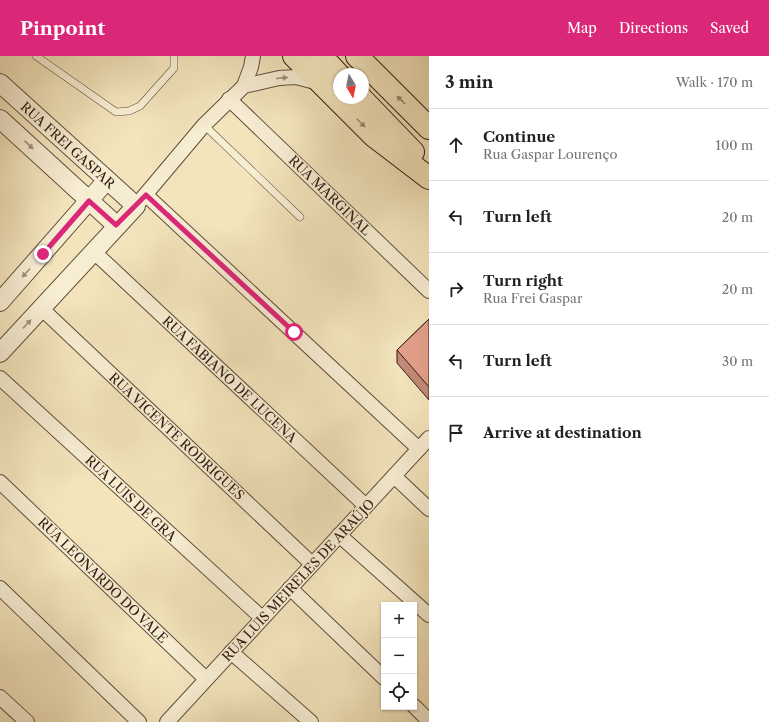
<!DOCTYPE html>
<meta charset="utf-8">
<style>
body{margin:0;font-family:"Libre Caslon Text",serif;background:#f2f2f2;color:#202124}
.controls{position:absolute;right:12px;bottom:12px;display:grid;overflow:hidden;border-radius:0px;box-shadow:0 1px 3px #0004}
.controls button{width:36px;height:36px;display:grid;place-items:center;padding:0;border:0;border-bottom:1px solid #e0e0e0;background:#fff;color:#202124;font:20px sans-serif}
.compass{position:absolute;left:333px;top:12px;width:36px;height:36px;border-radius:50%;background:#fff;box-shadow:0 1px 3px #0004;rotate:170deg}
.stop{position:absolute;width:12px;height:12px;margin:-9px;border:3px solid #db2777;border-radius:50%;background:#fff}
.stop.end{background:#db2777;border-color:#fff;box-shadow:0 1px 4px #0008}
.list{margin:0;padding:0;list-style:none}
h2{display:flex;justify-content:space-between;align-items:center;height:52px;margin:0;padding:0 16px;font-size:17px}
h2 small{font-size:13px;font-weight:400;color:#757577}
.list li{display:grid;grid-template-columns:26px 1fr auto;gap:12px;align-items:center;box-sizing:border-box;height:72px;padding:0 16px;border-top:1px solid #e0e0e0}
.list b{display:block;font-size:15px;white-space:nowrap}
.list p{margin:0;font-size:13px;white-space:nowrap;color:#757577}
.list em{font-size:13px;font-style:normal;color:#757577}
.icon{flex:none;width:22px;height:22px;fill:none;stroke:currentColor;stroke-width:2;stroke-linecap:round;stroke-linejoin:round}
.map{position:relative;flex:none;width:429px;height:666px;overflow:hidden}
header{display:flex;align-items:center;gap:24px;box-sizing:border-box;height:56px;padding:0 20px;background:#db2777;color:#fff}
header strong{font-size:19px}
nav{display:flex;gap:22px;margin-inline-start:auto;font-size:14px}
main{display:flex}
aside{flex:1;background:#fff}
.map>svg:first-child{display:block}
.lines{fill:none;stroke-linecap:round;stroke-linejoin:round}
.service-casing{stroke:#604e3c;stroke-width:8}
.minor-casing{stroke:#604e3c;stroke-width:16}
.tertiary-casing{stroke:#604e3c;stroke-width:20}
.motorway-casing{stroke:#2f1c12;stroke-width:24}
.service{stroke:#f7edd3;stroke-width:7}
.minor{stroke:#f7edd3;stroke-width:14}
.tertiary{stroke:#f7edd3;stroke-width:18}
.motorway{stroke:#f3e4bc;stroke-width:22}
.wall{fill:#c48a78;stroke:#2f1c12}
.building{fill:#e4a08b;stroke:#2f1c12}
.oneway{fill:#9d8f7c}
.oneway2{fill:#9b8a70}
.route{stroke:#db2777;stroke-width:5}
.labels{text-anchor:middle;stroke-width:3;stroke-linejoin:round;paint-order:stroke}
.street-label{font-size:13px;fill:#2f1c12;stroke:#f7edd3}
</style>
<header>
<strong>Pinpoint</strong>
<nav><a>Map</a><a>Directions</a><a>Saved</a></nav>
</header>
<main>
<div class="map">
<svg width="429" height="666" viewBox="0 0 429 666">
<rect width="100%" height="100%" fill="#f3e4bc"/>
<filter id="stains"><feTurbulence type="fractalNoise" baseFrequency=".005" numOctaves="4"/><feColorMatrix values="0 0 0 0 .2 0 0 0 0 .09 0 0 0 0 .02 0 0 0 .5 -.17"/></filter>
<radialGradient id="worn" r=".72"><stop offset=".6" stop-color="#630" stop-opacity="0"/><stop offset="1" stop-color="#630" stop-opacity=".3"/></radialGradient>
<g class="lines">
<defs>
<g id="service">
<polyline points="36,0 116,56 129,55 140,50 174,12 174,0"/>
<polyline points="204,69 300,161"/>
</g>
<g id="minor">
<polyline points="244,30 251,11 253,0"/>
<polyline points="229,43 429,235"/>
<polyline points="146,139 419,393"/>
<polyline points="140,145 204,69 244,30 279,22 296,21 319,27"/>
<polyline points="93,195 366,450"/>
<polyline points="41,252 312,508"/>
<polyline points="0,322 262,562"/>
<polyline points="394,420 429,453"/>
<polyline points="0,426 206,623"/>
<polyline points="339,479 429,559"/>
<polyline points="0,532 139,666"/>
<polyline points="290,532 384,622"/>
<polyline points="231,596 311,666"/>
<polyline points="0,641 27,666"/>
<polyline points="414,650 429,665"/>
<polyline points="167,666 429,382"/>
</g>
<g id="tertiary">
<polyline points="0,27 136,150 0,297"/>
<polyline points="0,63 116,169"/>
<polyline points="0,246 107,124"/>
</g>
<g id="motorway">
<polyline points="294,0 374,80 429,122"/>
<polyline points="321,0 339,19"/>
<polyline points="357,0 429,72"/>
<polyline points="361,42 413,96"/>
</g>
</defs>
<use href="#service" class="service-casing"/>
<use href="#minor" class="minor-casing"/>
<use href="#tertiary" class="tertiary-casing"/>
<use href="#motorway" class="motorway-casing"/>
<use href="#service" class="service"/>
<use href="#minor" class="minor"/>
<use href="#tertiary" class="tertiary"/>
<use href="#motorway" class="motorway"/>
</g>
<polygon class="wall" points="429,263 429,344 397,307 397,294"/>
<polygon class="building" points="429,263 429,331 397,294"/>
<defs><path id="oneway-solid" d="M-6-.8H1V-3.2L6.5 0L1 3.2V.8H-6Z"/></defs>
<g class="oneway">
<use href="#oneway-solid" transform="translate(282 22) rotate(-5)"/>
<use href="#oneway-solid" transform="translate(29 89) rotate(43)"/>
<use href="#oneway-solid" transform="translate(26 217) rotate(132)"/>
<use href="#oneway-solid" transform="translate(27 268) rotate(-47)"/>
</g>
<g class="oneway2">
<use href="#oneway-solid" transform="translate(401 44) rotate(-136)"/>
<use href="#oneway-solid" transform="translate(361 67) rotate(45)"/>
</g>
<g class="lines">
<polyline class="route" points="43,198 89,145 116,169 146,139 294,276"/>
</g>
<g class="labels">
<g class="street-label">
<text transform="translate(68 89) rotate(42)" y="5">RUA FREI GASPAR</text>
<text transform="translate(330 139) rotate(44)" y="5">RUA MARGINAL</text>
<text transform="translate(230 323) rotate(43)" y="5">RUA FABIANO DE LUCENA</text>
<text transform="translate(177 380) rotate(43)" y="5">RUA VICENTE RODRIGUES</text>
<text transform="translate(131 442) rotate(43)" y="5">RUA LUIS DE GRA</text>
<text transform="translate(103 524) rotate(44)" y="5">RUA LEONARDO DO VALE</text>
<text transform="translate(298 524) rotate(-47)" y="5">RUA LUIS MEIRELES DE ARAÚJO</text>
</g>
</g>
<rect width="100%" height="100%" filter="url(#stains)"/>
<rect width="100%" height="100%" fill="url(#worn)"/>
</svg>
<div class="controls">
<button>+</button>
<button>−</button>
<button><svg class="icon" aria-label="locate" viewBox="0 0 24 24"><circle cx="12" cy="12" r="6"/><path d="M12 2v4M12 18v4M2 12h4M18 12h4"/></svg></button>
</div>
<svg class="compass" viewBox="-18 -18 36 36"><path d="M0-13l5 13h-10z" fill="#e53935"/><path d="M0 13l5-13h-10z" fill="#757577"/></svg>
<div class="stop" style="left:294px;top:276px"></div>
<div class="stop end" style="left:43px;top:198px"></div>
</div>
<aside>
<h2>3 min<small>Walk · 170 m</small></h2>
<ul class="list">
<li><svg class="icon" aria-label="ahead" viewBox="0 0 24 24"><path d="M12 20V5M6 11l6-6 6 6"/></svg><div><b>Continue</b><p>Rua Gaspar Lourenço</p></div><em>100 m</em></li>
<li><svg class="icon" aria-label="left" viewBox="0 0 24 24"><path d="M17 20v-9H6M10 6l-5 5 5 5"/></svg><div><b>Turn left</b></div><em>20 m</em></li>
<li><svg class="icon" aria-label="right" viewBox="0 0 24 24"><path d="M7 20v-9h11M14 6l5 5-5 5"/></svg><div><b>Turn right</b><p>Rua Frei Gaspar</p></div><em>20 m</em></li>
<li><svg class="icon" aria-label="left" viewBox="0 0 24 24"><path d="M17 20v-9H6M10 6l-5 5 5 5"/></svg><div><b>Turn left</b></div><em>30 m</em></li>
<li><svg class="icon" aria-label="arrive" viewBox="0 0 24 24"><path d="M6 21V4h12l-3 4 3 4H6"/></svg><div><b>Arrive at destination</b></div></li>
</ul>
</aside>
</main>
